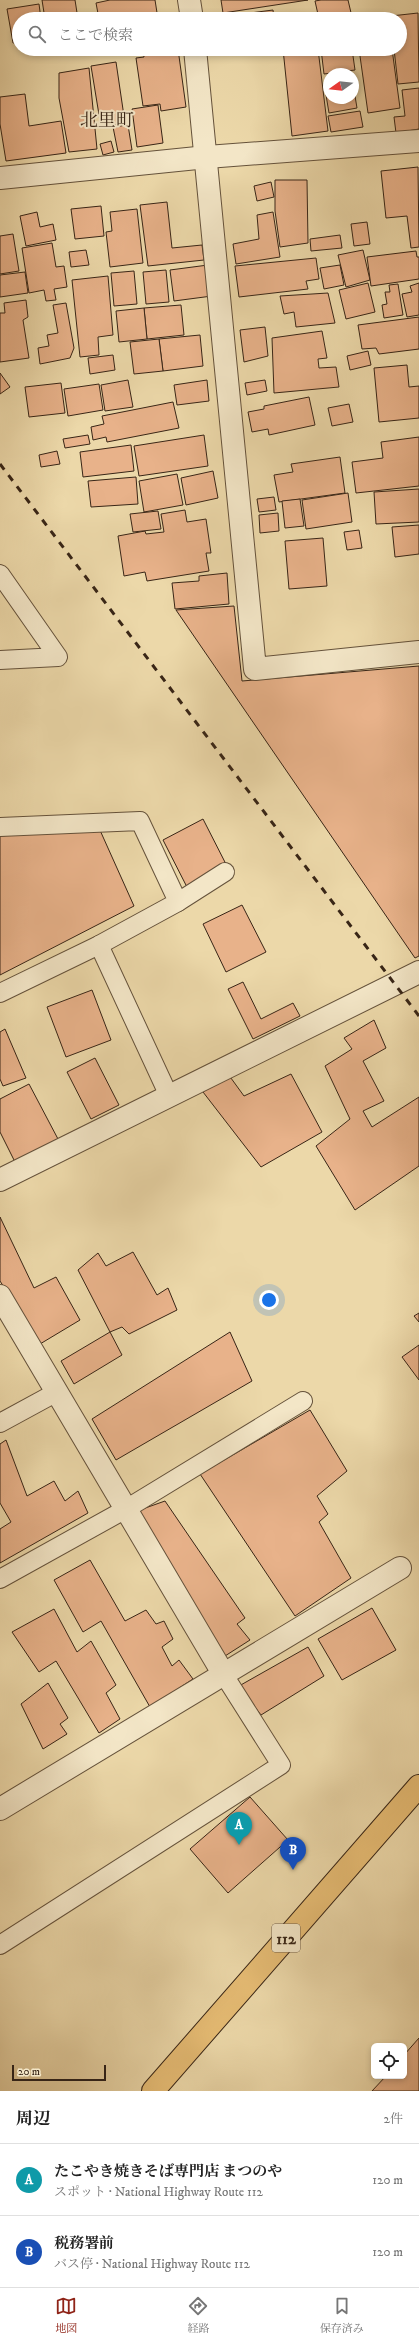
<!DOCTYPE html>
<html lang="ja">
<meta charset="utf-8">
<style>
body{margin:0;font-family:"IM FELL DW Pica","Noto Serif JP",serif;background:#f2f2f2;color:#222}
.controls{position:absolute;right:12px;bottom:12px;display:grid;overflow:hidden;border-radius:6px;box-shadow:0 2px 6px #0003}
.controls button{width:36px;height:36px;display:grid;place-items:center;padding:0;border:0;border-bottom:1px solid #e0e0e0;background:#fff;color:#222;font:20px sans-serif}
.compass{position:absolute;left:323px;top:68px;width:36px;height:36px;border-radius:50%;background:#fff;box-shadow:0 2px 6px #0003;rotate:255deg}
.scale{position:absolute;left:12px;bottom:10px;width:94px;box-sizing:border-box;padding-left:4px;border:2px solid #382516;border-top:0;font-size:11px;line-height:14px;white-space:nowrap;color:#382516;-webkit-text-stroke:3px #f3e6c7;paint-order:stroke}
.you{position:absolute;left:269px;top:1300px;width:14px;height:14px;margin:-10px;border:3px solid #fff;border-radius:50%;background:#1a73e8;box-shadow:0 0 0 6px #1a73e833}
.badge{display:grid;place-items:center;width:26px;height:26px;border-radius:50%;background:#8f2418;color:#fff;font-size:13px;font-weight:700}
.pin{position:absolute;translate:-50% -33px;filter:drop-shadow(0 1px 2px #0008)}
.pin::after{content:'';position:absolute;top:21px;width:14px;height:12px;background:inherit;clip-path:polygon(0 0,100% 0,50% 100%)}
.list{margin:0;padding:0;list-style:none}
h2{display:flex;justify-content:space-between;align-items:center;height:52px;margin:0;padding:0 16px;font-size:17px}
h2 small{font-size:13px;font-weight:400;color:#767676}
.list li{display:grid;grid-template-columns:26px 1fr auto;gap:12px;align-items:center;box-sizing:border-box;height:72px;padding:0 16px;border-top:1px solid #e0e0e0}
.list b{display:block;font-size:15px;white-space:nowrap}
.list p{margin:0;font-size:13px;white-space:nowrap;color:#767676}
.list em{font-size:13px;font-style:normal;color:#767676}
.icon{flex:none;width:22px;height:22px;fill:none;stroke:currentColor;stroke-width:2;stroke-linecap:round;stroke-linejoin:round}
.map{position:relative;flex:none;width:419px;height:2091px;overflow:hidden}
.search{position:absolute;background:#fff;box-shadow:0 2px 6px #0003;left:12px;right:12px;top:12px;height:44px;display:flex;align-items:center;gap:10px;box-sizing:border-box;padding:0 14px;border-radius:22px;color:#767676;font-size:15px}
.sheet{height:196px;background:#fff}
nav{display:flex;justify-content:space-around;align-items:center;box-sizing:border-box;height:56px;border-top:1px solid #e0e0e0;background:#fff;font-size:11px;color:#767676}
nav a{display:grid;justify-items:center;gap:2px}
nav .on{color:#8f2418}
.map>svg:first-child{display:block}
.building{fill:#e8b28a;stroke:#382516}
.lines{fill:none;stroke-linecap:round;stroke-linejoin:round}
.service-casing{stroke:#65523b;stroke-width:20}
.minor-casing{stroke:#65523b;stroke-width:24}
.trunk-casing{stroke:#382516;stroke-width:24}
.service{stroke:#f3e6c7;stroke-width:18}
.minor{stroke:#f3e6c7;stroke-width:22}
.trunk{stroke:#e6bc74;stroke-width:22}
.rail{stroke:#382516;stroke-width:3;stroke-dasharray:7 7;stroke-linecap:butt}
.labels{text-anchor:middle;stroke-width:4;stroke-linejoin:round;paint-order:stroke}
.shield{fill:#f3e6c7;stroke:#705f4b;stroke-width:1}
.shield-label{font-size:16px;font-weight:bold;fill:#382516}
.neighbourhood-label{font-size:18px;fill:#382516;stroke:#f3e6c7}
</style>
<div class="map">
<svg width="419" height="2091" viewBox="0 0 419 2091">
<rect width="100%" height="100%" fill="#ecd8a9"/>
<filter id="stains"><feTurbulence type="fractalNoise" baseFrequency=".005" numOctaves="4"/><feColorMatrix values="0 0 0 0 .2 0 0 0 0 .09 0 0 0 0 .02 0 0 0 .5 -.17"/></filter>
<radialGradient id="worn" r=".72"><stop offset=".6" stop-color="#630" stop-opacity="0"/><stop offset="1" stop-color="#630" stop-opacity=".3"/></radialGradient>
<g class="building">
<polygon points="42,0 75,0 78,19 45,19"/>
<polygon points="110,0 155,0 158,19 99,19 96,3"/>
<polygon points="221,0 308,0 223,13"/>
<polygon points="321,0 348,0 352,17 319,19 315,1"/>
<polygon points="39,4 41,19 19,19 19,42 13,43 7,9"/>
<polygon points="273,10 274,19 251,19 250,13"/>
<polygon points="418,13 419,82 398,84 394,49 400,49 400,19 391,19 391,16"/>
<polygon points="143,49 178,49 186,107 161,111 160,104 143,106 136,58 144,57"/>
<polygon points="255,49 279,49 255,52"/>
<polygon points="283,49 318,49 328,131 292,136"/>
<polygon points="321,49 352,49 355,70 324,74"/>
<polygon points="359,49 392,49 400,108 368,113"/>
<polygon points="116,62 125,123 101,127 91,66"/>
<polygon points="89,68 97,149 69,152 59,98 59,73"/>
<polygon points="329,82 329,98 353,98 353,84 357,108 329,113 324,83"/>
<polygon points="419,88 419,129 396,133 394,117 405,116 402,90"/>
<polygon points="25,94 29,126 61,121 66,153 6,161 0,124 0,97"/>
<polygon points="158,105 163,143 137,147 132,109"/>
<polygon points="360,111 363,127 331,132 328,116"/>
<polygon points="128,125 132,150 118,152 113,127"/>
<polygon points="111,141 114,152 103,155 100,144"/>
<polygon points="418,167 419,247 411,248 407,216 386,218 381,171"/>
<polygon points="275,180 307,180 308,243 280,247 275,211"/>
<polygon points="271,182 274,197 257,201 254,186"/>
<polygon points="167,202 172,248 202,245 204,260 148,266 140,205"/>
<polygon points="101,206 104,236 75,239 71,209"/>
<polygon points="137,209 143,263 110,267 106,232 112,231 110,212"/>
<polygon points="37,212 40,227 53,224 56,240 26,246 20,216"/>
<polygon points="273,212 280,257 236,264 233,244 259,239 257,215"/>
<polygon points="367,222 370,244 354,246 351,224"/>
<polygon points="13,234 19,271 0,274 0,236"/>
<polygon points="340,235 342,248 311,251 310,239"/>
<polygon points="52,243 56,267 64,266 67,287 54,289 56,300 46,301 44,290 29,293 22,248"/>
<polygon points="86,250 89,265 71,267 69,252"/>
<polygon points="363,250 370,280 346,287 338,255"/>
<polygon points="416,251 417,257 419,257 419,279 371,286 367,257"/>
<polygon points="316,258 319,279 306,281 308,289 239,297 235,266"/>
<polygon points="208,265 212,296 174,301 170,270"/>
<polygon points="340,265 344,285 324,289 320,268"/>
<polygon points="166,270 169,302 146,304 143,272"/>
<polygon points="134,271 137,304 114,306 111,273"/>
<polygon points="25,272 28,293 0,297 0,275"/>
<polygon points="108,276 113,335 98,337 99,355 80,357 72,280"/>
<polygon points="368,283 375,312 346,319 339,290"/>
<polygon points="419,283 419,315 407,317 402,294 412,292 410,286"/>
<polygon points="398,284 403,315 384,318 382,305 387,304 385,292 390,292 389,285"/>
<polygon points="328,293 335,323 296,327 294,312 284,314 280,296"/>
<polygon points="26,300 28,317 23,320 29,358 0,362 0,313 5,313 4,303"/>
<polygon points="66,303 74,348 70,358 40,364 38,348 49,346 47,335 58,333 53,305"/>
<polygon points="181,305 184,335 147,339 144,308"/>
<polygon points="144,308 147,339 119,342 116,311"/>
<polygon points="419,317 419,349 379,354 376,348 362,349 358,325"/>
<polygon points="265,327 268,356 244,362 240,330"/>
<polygon points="322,331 327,358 318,359 319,368 336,367 339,387 274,393 272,338"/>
<polygon points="200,335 203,366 163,371 159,339"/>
<polygon points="159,339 163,371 134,374 130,342"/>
<polygon points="368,351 371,365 350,370 347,356"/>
<polygon points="113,355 115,370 90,374 88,358"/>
<polygon points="407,365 409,387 419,386 419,418 379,422 374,368"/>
<polygon points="0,373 10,387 0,394"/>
<polygon points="128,380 133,407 105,411 101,385"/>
<polygon points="207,380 209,401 177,405 174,385"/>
<polygon points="265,380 267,391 247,395 245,383"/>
<polygon points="61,383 65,413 29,417 25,387"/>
<polygon points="99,384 103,410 68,416 64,389"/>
<polygon points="309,397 315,425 269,435 268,429 252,432 248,412 264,409 264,406"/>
<polygon points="173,402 179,428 107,442 106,437 93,440 91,427 104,424 102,416"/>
<polygon points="349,404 353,422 332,426 328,408"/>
<polygon points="88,435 90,444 65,448 63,439"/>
<polygon points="204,435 208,466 139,476 134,446"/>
<polygon points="419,437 419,486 356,493 352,462 383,458 381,442"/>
<polygon points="131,445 134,471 83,477 80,452"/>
<polygon points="57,451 60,464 41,467 39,455"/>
<polygon points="340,457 345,493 279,502 274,475 293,472 291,464"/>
<polygon points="213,471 218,498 186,505 181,478"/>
<polygon points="177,474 183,505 144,512 139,481"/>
<polygon points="136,477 138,504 91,507 88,481"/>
<polygon points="419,489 419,522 376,524 374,492"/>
<polygon points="348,493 352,522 306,529 302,500"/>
<polygon points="274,497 276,510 259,512 257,499"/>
<polygon points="300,499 304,526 285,528 282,501"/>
<polygon points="185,510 187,522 206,519 211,553 206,553 209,571 147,581 145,572 124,576 118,536 145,531 146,534 164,532 161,514"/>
<polygon points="158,511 161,529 133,532 130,514"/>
<polygon points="278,513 279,531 260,533 259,515"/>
<polygon points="419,525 419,554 395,557 392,527"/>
<polygon points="359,530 362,548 347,550 344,532"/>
<polygon points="323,538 327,586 289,589 285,541"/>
<polygon points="227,573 229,604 175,609 172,583 199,581 199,576"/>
<polygon points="234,606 242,681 419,666 419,956 415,958 176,610"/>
<polygon points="203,819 230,872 190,893 163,840"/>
<polygon points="99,828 134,906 0,975 0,836"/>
<polygon points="242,905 266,952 226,972 203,924"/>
<polygon points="243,982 261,1019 293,1003 300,1016 253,1039 228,989"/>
<polygon points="92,990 111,1040 66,1057 47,1007"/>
<polygon points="374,1020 386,1048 363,1061 384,1101 363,1111 372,1127 419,1097 419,1166 355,1210 316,1146 350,1119 325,1066 352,1049 344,1038"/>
<polygon points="5,1029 26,1078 3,1086 0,1079 0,1032"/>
<polygon points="95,1058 119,1105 91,1119 67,1072"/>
<polygon points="228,1074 244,1096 291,1074 322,1132 261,1167 203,1092"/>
<polygon points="29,1084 58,1139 15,1162 0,1132 0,1099"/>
<polygon points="0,1217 34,1288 56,1277 80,1320 40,1344 0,1281"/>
<polygon points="133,1252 157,1295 168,1288 177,1310 129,1334 122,1327 110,1332 78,1270 98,1253 106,1266"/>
<polygon points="419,1313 419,1322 414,1316"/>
<polygon points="110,1332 122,1355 74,1384 61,1361"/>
<polygon points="230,1332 252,1381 116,1460 92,1419"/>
<polygon points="419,1345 419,1380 402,1357"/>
<polygon points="310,1410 347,1471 317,1496 328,1514 319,1522 351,1578 295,1616 200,1474"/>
<polygon points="6,1440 27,1496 54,1481 65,1501 78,1491 88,1513 0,1563 0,1529 11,1522 0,1503 0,1444"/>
<polygon points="165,1501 245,1618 237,1624 250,1640 225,1656 134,1512"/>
<polygon points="90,1560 125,1621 146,1610 156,1624 164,1621 173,1639 162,1647 172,1666 179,1660 193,1679 150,1707 101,1621 83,1632 54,1580"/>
<polygon points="372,1608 396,1650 342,1680 318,1639"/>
<polygon points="54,1609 77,1652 91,1641 116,1685 106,1693 120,1719 99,1733 56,1661 39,1672 12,1632"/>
<polygon points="308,1647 324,1676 261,1715 239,1686"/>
<polygon points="48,1683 68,1718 60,1724 67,1734 43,1749 21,1704"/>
<polygon points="250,1797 288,1840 228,1893 190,1849"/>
<polygon points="419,2038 419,2091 372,2091 386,2076 404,2076 404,2055"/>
</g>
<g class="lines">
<defs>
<g id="service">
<polyline points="0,574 58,657 0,660"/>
<polyline points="0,827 140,821 178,902 99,945 0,993"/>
<polyline points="178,902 225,872"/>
<polyline points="99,945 169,1096"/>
<polyline points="0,1423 57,1392"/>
<polyline points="0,1579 126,1509 303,1401"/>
<polyline points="0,1945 281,1765 224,1675"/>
</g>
<g id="minor">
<polyline points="189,0 192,19"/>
<polyline points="195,49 255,669 419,652"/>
<polyline points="0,178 207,157 419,141"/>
<polyline points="0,1180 419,972"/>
<polyline points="0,1296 224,1675"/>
<polyline points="0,1809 400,1568"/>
</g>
<polyline id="trunk" points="153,2091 419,1786"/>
</defs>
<use href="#service" class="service-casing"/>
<use href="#minor" class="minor-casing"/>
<use href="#trunk" class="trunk-casing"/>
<use href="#service" class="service"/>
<use href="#minor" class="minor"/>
<use href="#trunk" class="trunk"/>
<polyline class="rail" points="0,464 419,1016"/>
</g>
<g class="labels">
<rect class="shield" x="272" y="1924" width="28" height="28" rx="3"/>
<g class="shield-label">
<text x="286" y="1944">112</text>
</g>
<g class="neighbourhood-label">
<text x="107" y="126">北里町</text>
</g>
</g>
<rect width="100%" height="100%" filter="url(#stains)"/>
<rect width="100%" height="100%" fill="url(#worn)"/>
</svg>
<div class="controls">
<button><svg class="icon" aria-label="locate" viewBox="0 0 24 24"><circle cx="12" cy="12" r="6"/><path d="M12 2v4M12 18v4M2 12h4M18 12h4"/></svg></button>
</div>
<svg class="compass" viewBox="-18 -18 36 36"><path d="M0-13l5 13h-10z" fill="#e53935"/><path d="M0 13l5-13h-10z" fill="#767676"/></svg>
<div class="scale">20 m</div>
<div class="you"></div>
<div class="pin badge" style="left:239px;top:1845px;background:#0f9aa8">A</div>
<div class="pin badge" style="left:293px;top:1870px;background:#1a4fb4">B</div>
<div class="search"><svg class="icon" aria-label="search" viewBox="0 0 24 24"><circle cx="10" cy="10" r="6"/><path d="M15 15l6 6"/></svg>ここで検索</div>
</div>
<section class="sheet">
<h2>周辺<small>2件</small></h2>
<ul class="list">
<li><span class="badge" style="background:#0f9aa8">A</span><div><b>たこやき焼きそば専門店 まつのや</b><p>スポット · National Highway Route 112</p></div><em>120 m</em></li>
<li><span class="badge" style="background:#1a4fb4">B</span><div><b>税務署前</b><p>バス停 · National Highway Route 112</p></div><em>120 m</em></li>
</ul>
</section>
<nav>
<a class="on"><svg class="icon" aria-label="map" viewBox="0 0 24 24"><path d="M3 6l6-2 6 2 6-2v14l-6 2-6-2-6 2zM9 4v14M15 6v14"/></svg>地図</a>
<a><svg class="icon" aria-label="directions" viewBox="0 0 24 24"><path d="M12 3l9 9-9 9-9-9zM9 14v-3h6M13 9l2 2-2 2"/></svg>経路</a>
<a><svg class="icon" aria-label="saved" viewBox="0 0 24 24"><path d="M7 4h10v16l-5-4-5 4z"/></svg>保存済み</a>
</nav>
